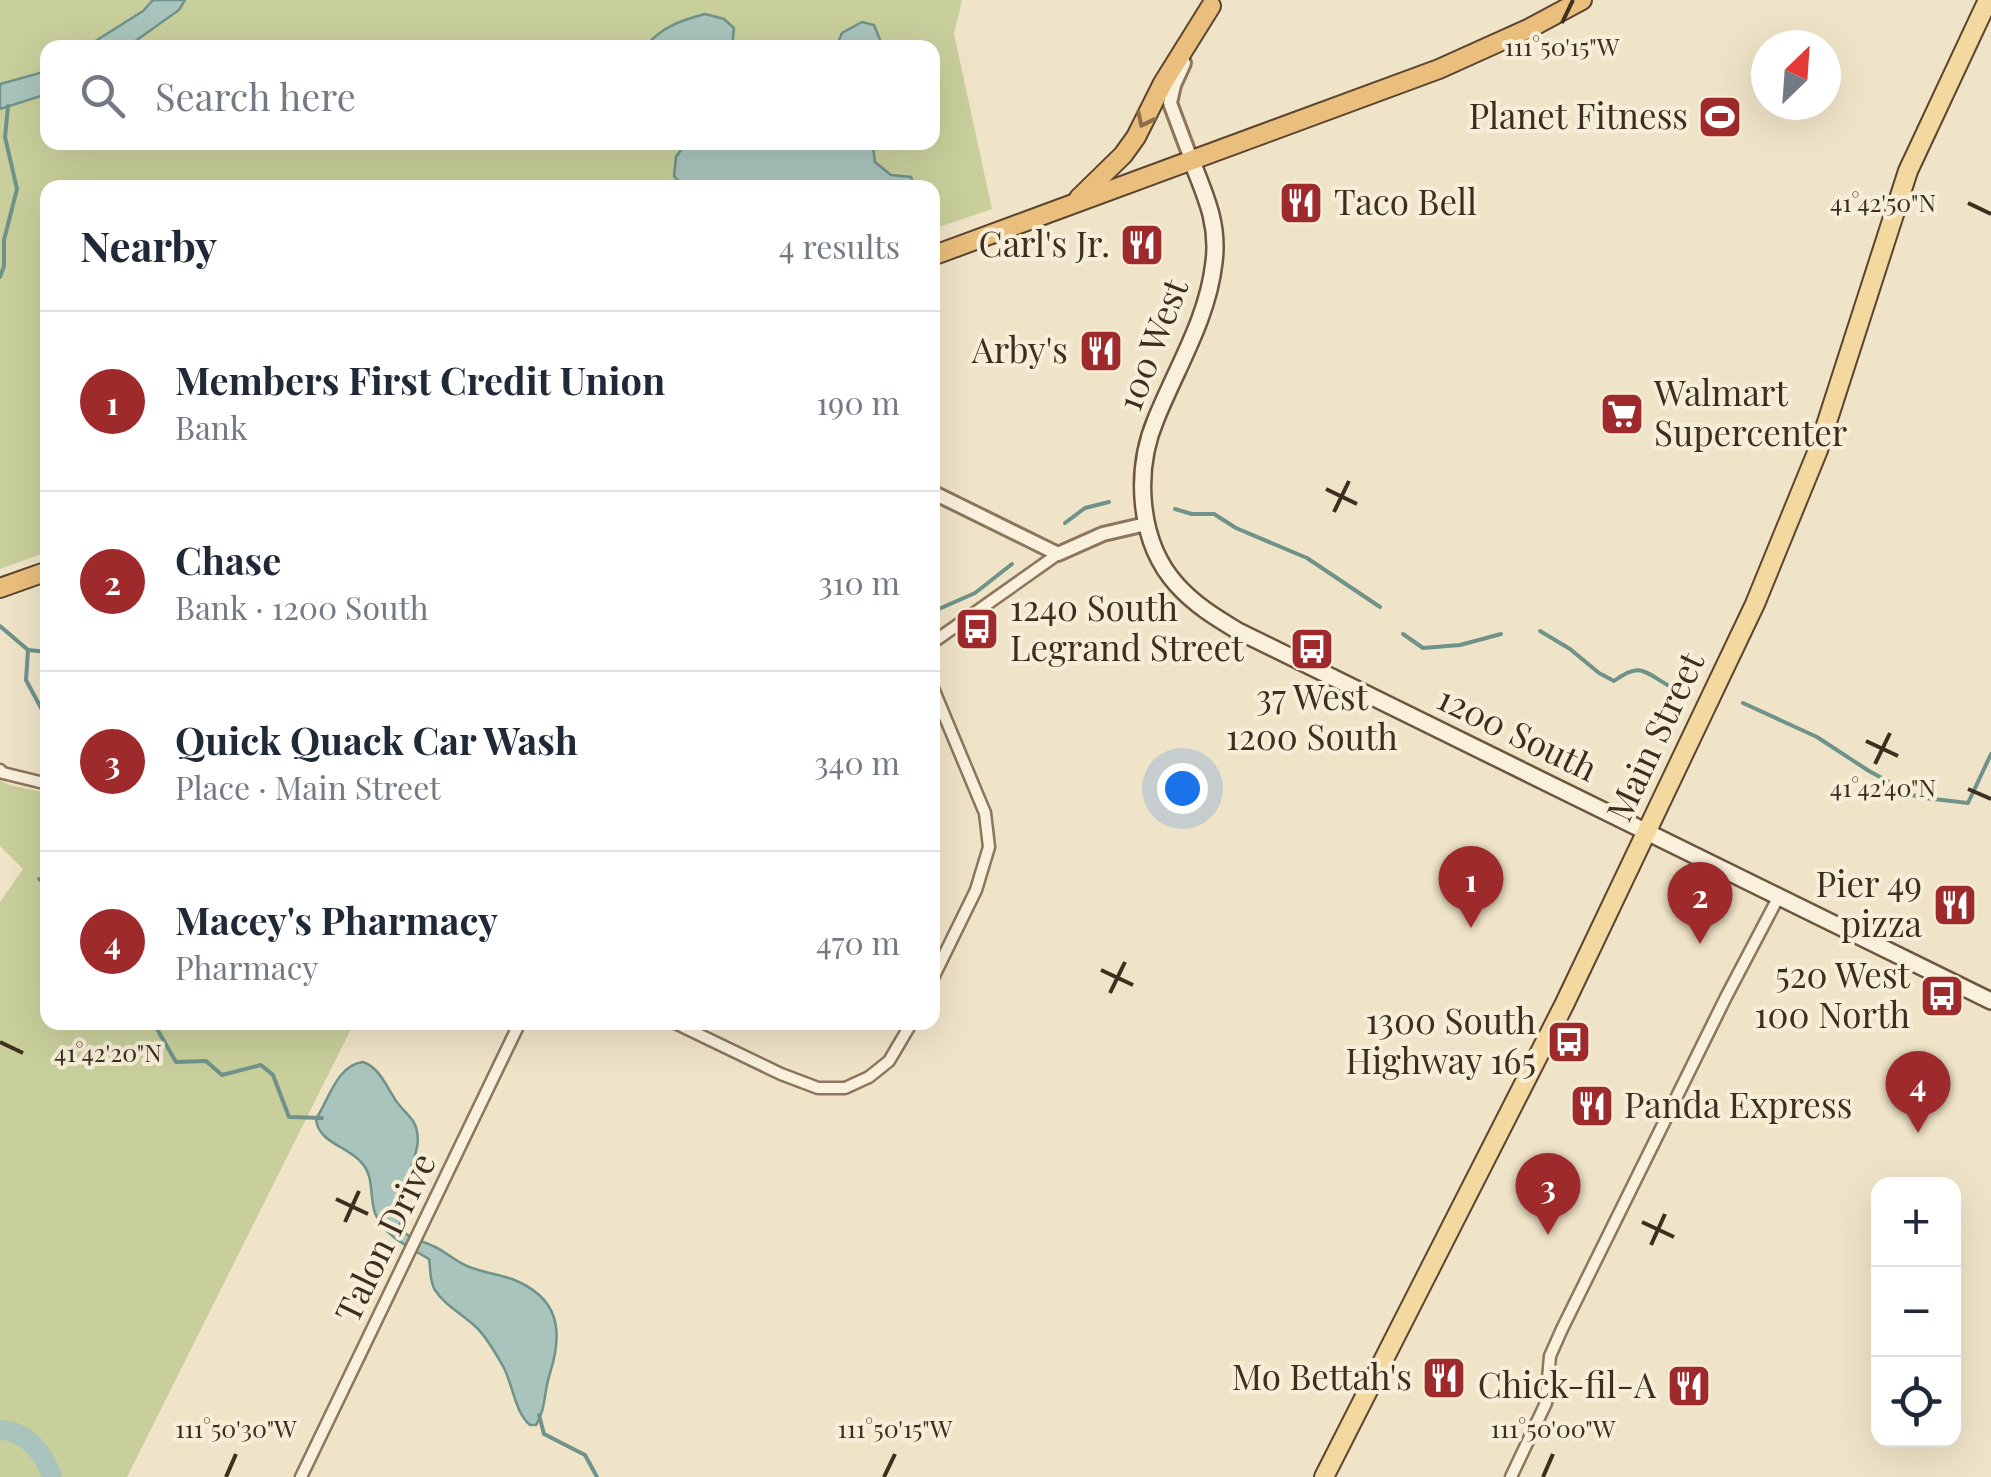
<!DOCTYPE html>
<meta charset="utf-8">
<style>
body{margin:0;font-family:"Playfair Display",serif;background:#f6f6f7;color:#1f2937}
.controls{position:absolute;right:30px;bottom:30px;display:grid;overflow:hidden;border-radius:20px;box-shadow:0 10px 40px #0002}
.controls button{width:90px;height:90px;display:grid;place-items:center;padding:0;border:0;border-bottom:2px solid #e0e1e3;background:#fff;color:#1f2937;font:50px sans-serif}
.compass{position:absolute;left:1751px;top:30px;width:90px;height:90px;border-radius:50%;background:#fff;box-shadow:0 10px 40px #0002;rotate:25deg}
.you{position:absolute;left:1182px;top:788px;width:35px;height:35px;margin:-25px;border:8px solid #fff;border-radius:50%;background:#1a73e8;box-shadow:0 0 0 15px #1a73e833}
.badge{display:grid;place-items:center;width:65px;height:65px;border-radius:50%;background:#9e2a2b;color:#fff;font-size:32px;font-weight:700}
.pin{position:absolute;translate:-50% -82px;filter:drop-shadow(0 2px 5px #0008)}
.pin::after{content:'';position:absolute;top:52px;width:35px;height:30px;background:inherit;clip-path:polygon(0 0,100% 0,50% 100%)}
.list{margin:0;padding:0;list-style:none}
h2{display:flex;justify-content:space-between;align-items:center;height:130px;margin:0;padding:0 40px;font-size:42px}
h2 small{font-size:32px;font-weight:400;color:#747a83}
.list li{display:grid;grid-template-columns:65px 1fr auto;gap:30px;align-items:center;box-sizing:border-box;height:180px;padding:0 40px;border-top:2px solid #e0e1e3}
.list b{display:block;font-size:38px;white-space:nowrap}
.list p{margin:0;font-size:32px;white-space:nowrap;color:#747a83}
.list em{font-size:32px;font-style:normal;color:#747a83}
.icon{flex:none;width:55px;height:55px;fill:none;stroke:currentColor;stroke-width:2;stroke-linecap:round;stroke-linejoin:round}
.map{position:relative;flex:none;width:1991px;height:1477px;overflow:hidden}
.search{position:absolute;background:#fff;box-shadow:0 10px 40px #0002;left:40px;top:40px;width:900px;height:110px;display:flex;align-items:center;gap:25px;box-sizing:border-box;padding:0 35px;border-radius:20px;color:#747a83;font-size:38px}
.panel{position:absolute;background:#fff;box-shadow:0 10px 40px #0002;left:40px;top:180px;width:900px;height:850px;border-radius:20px}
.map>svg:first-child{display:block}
.green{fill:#c9cf9b;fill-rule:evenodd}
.water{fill:#a9c4bc;stroke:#6f938a;stroke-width:2.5}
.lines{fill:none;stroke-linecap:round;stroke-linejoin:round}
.stream{stroke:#6f938a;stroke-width:4}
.river{stroke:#a9c4bc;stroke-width:20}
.minor-casing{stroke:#8d765c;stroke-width:15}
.tertiary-casing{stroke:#8d765c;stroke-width:18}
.secondary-casing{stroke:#6f573f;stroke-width:20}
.primary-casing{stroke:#5b4430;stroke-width:22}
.trunk-casing{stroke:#5b4430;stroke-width:22}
.minor{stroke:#faf1dc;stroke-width:10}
.tertiary{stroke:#faf1dc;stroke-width:12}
.secondary{stroke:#faf1dc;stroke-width:15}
.primary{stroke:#f3d9a0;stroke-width:18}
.trunk{stroke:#eabe7c;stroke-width:18}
.oneway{stroke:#8b6f49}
.ticks{fill:none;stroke:#3d2e20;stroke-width:4}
.labels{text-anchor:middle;stroke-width:8;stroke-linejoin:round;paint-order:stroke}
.poi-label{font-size:35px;fill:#3d2e20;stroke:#f7eed8;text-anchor:end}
.street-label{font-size:35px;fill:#3d2e20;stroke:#f7eed8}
.ticks-label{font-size:25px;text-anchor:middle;fill:#3d2e20;stroke:#f7eed8;stroke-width:8;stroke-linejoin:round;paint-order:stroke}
</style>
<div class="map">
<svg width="1991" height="1477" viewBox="0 0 1991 1477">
<rect width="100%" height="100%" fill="#f0e4c8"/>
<g class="green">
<path d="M0 0H962L954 34 992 209 933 229 932 188H48L47 552 0 569ZM48 48H932V142H48Z"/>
<polygon points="0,780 9,785 47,793 48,1022 354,1023 127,1477 0,1477 0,902 23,869 0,846"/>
</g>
<g class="water">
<polygon points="153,0 185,0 179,10 127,47 86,47 143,11"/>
<path d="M705 14 724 19 734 28 732 47H645C662 27 679 21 705 14Z"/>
<polygon points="862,22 874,25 883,47 836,47 842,33"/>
<polygon points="47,71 47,94 0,109 0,84"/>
<polygon points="870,143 873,147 875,162 891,175 911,177 914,185 909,188 781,186 726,188 723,183 708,187 685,188 674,176 676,157 686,143"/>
<path d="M363 1062C378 1067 385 1083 393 1096 398 1106 407 1112 413 1121 426 1143 409 1167 403 1189 400 1201 401 1216 400 1228 408 1239 421 1240 433 1246 445 1251 455 1261 467 1266 481 1272 497 1274 512 1279 558 1297 564 1329 550 1373 544 1391 546 1409 536 1425H530C515 1412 513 1386 504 1368 496 1354 488 1339 477 1328 464 1315 445 1306 435 1290 429 1281 431 1269 429 1259 409 1247 384 1236 375 1213 369 1196 375 1175 360 1161 346 1146 318 1142 316 1119 329 1099 337 1065 363 1062Z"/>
</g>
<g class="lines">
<g class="stream">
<polyline points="0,277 4,266 4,240 17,189 5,137 8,106"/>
<polyline points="1175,509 1192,514 1214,514 1236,528 1307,558 1380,607"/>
<polyline points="1065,523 1085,508 1109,502"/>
<polyline points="932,612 975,593 1012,564"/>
<polyline points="0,626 28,650 48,652"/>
<path d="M1540 631 1570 649 1599 673 1614 681C1641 661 1644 672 1671 687"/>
<polyline points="1403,634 1423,648 1460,645 1501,634"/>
<polyline points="28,650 26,680 48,721"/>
<polyline points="1743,703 1817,737 1869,771 1917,797 1968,803 1991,754"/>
<polyline points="39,879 48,885"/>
<polyline points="153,1022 176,1062 206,1061 222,1075 261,1065 273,1075 289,1117 322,1118"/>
<polyline points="539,1415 544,1434 585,1455 597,1477"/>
</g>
<path class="river" d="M0 1430C27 1431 43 1452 52 1477"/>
<defs>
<g id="minor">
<polyline points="932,643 1058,554"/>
<polyline points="932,686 985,813 989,847 976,890 932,980"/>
<polyline points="0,770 3,773 48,784"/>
<polyline points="673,1022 781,1074 818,1088 845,1088 869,1077 889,1061 912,1022"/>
<polyline points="301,1477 520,1022"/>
<polyline points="1511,1477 1546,1403 1550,1356 1562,1329 1726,997 1779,896"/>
</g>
<g id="tertiary">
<polyline points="1184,63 1174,85 1170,103 1191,159"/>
<polyline points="932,492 1058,554 1103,534 1146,524"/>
</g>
<path id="secondary" d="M1191 159C1205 195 1219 223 1214 262 1208 318 1177 367 1156 419 1134 471 1138 542 1177 585 1195 605 1215 617 1238 631L1991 1001"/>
<polyline id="primary" points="1324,1477 1564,1005 1755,604 1818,450 1908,171 1988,0"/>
<g id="trunk">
<polyline points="1079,198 1123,155 1136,137 1163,83 1211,6"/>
<polyline points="932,256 1439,69 1530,28 1582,0"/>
<polyline points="0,588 48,571"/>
</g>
</defs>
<use href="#minor" class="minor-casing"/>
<use href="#tertiary" class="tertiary-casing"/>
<use href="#secondary" class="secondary-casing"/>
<use href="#primary" class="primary-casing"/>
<use href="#trunk" class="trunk-casing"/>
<use href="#minor" class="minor"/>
<use href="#tertiary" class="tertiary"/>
<use href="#secondary" class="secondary"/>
<use href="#primary" class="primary"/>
<use href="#trunk" class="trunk"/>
</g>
<defs><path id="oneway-chevron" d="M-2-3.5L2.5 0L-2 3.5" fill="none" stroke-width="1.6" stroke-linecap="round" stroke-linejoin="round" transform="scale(2.5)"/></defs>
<use class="oneway" href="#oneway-chevron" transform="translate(1144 120) rotate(116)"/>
<path class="ticks" d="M1562 23 1573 0M1968 203 1991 214M1326 489 1357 504M1334 512 1349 481M1866 741 1898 756M1875 764 1890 733M1968 789 1991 799M1101 970 1133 985M1110 993 1125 962M0 1042 23 1053M336 1199 368 1214M345 1222 359 1191M1642 1222 1674 1237M1651 1245 1665 1214M226 1477 236 1454M884 1477 895 1454M1543 1477 1553 1454"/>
<defs>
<symbol id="stadium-square" viewBox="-11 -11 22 22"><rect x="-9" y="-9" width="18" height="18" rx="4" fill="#9e2a2b" stroke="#f7eed8"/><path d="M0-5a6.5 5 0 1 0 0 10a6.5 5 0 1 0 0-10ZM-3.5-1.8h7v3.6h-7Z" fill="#fff"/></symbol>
<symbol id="restaurant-square" viewBox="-11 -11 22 22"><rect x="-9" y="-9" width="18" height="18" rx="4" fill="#9e2a2b" stroke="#f7eed8"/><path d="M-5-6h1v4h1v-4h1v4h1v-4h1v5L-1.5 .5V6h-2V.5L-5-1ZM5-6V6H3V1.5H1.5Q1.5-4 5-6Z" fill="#fff"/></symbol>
<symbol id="supermarket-square" viewBox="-11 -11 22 22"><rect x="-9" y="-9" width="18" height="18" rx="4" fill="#9e2a2b" stroke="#f7eed8"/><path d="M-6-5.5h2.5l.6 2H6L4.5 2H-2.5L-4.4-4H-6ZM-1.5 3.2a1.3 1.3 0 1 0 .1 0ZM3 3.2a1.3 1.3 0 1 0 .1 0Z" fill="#fff"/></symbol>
<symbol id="bus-square" viewBox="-11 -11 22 22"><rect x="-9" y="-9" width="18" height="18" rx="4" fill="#9e2a2b" stroke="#f7eed8"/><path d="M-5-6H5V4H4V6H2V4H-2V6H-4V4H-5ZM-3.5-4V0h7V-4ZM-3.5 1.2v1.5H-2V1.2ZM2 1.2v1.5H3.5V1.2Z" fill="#fff"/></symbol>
</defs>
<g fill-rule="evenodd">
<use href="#stadium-square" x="1695" y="92" width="50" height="50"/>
<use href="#restaurant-square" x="1276" y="178" width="50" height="50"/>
<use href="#restaurant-square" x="1117" y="220" width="50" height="50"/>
<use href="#restaurant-square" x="1076" y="326" width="50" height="50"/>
<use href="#supermarket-square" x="1597" y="389" width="50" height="50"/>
<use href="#bus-square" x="952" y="604" width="50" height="50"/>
<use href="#bus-square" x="1287" y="624" width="50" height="50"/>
<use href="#restaurant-square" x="1930" y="880" width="50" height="50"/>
<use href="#bus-square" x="1917" y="971" width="50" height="50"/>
<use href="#bus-square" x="1544" y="1017" width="50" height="50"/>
<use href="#restaurant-square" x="1567" y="1081" width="50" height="50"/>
<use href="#restaurant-square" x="1419" y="1353" width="50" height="50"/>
<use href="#restaurant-square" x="1664" y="1361" width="50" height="50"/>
</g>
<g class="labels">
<g class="poi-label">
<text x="1688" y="129">Planet Fitness</text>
<text x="1334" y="215" text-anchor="start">Taco Bell</text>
<text x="1110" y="257">Carl's Jr.</text>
<text x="1068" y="363">Arby's</text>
<text x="1654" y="406" text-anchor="start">Walmart<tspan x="1654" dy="40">Supercenter</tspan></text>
<text x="1010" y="621" text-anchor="start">1240 South<tspan x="1010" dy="40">Legrand Street</tspan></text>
<text x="1312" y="710" text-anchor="middle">37 West<tspan x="1312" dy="40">1200 South</tspan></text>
<text x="1922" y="897">Pier 49<tspan x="1922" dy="40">pizza</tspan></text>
<text x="1910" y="988">520 West<tspan x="1910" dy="40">100 North</tspan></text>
<text x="1536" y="1034">1300 South<tspan x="1536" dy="40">Highway 165</tspan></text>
<text x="1624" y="1118" text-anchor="start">Panda Express</text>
<text x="1412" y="1390">Mo Bettah's</text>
<text x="1656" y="1398">Chick-fil-A</text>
</g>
<g class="street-label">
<text transform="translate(1153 345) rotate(-69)" y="12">100 West</text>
<text transform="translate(1517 734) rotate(26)" y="12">1200 South</text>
<text transform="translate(1656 737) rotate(-65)" y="12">Main Street</text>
<text transform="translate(386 1238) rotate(-64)" y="12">Talon Drive</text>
</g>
</g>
<g class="ticks-label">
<text x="1562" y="56">111°50'15"W</text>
<text x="1883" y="212">41°42'50"N</text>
<text x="1883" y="797">41°42'40"N</text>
<text x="108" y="1062">41°42'20"N</text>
<text x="236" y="1438">111°50'30"W</text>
<text x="895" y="1438">111°50'15"W</text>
<text x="1553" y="1438">111°50'00"W</text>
</g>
</svg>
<div class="controls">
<button>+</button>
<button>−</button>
<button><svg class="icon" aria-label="locate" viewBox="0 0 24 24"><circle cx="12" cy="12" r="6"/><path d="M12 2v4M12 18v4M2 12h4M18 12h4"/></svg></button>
</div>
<svg class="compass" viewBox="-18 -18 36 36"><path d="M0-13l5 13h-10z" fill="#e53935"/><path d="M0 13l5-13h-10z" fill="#747a83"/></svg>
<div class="you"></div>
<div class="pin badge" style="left:1471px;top:928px">1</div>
<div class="pin badge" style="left:1700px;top:944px">2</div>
<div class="pin badge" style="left:1548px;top:1235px">3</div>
<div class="pin badge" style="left:1918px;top:1133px">4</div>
<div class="search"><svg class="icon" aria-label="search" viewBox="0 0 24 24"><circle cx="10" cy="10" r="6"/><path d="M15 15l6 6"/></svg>Search here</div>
<section class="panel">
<h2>Nearby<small>4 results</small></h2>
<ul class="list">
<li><span class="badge">1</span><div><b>Members First Credit Union</b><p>Bank</p></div><em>190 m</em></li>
<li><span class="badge">2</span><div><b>Chase</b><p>Bank · 1200 South</p></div><em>310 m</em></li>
<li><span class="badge">3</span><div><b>Quick Quack Car Wash</b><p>Place · Main Street</p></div><em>340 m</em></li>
<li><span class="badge">4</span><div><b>Macey's Pharmacy</b><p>Pharmacy</p></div><em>470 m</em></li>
</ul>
</section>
</div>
